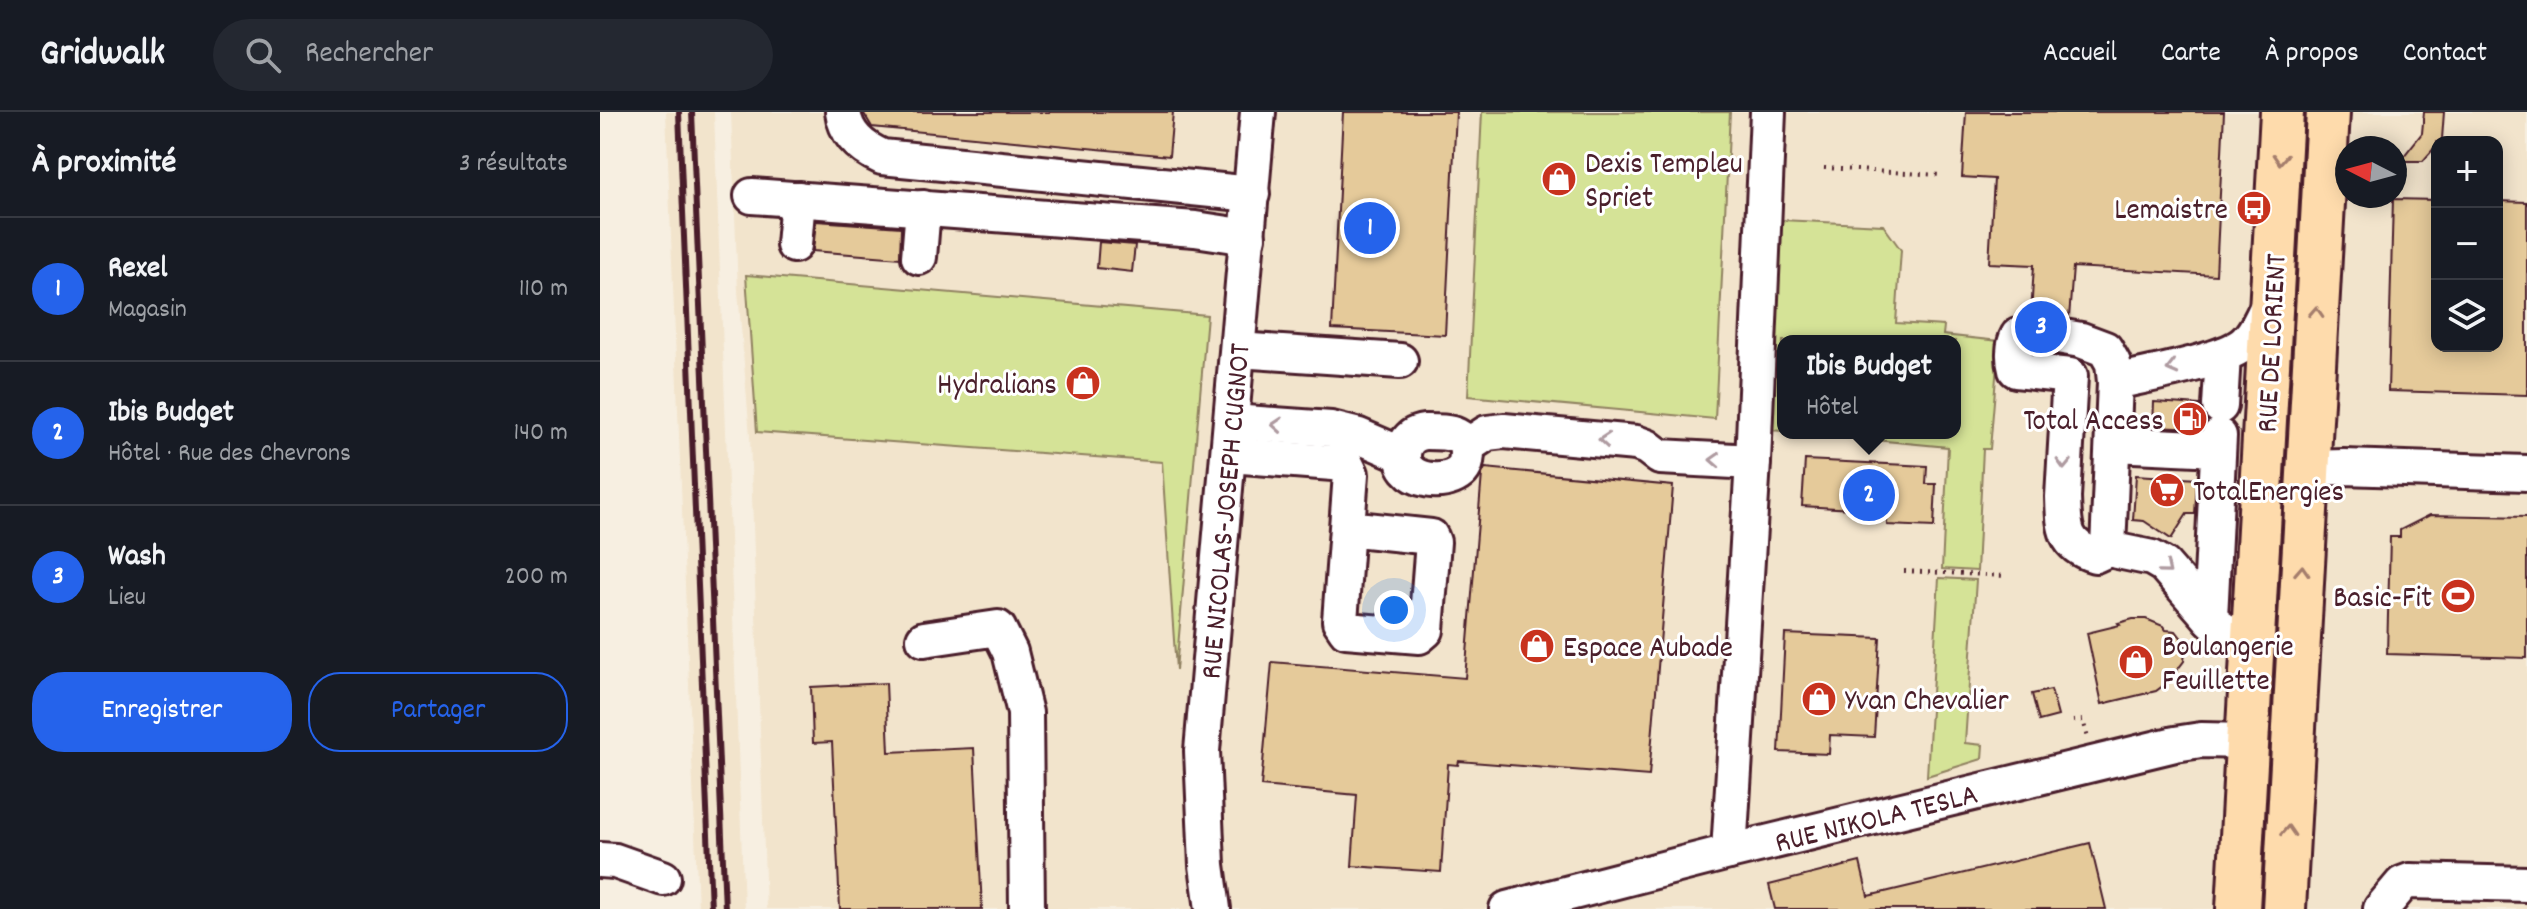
<!DOCTYPE html>
<html lang="fr">
<meta charset="utf-8">
<style>
body{margin:0;font-family:Dekko,sans-serif;background:#242831;color:#f1f3f6}
.controls{position:absolute;right:24px;top:24px;display:grid;overflow:hidden;border-radius:16px;box-shadow:0 4px 20px #0003}
.controls button{width:72px;height:72px;display:grid;place-items:center;padding:0;border:0;border-bottom:2px solid #363941;background:#171b24;color:#f1f3f6;font:40px sans-serif}
.compass{position:absolute;left:1735px;top:24px;width:72px;height:72px;border-radius:50%;background:#171b24;box-shadow:0 4px 20px #0003;rotate:276deg}
.you{position:absolute;left:794px;top:498px;width:28px;height:28px;margin:-20px;border:6px solid #fff;border-radius:50%;background:#1a73e8;box-shadow:0 0 0 12px #1a73e833}
.badge{display:grid;place-items:center;width:52px;height:52px;border-radius:50%;background:#2563eb;color:#fff;font-size:26px;font-weight:700}
.pin{position:absolute;translate:-50% -50%;border:4px solid #fff;box-shadow:0 2px 8px #0006}
.popup{position:absolute;left:1177px;top:223px;width:184px;height:104px;box-sizing:border-box;display:grid;place-content:center;border-radius:16px;background:#171b24;filter:drop-shadow(0 2px 6px #0005);font-size:26px;white-space:nowrap;color:#9ea1a6}
.popup b{font-size:30px;color:#f1f3f6}
.popup::after{content:'';position:absolute;left:50%;top:100%;margin-left:-16px;border:16px solid transparent;border-top-color:#171b24}
.list{margin:0;padding:0;list-style:none}
h2{display:flex;justify-content:space-between;align-items:center;height:104px;margin:0;padding:0 32px;font-size:34px}
h2 small{font-size:26px;font-weight:400;color:#9ea1a6}
.list li{display:grid;grid-template-columns:52px 1fr auto;gap:24px;align-items:center;box-sizing:border-box;height:144px;padding:0 32px;border-top:2px solid #363941}
.list b{display:block;font-size:30px;white-space:nowrap}
.list p{margin:0;font-size:26px;white-space:nowrap;color:#9ea1a6}
.list em{font-size:26px;font-style:normal;color:#9ea1a6}
.actions{display:flex;gap:16px;padding:24px 32px}
.actions a{flex:1;padding:18px 0;border:2px solid #2563eb;border-radius:32px;text-align:center;font-size:28px;color:#2563eb}
.actions .main{background:#2563eb;color:#fff}
.icon{flex:none;width:44px;height:44px;fill:none;stroke:currentColor;stroke-width:2;stroke-linecap:round;stroke-linejoin:round}
.map{position:relative;flex:none;width:1927px;height:797px;overflow:hidden}
header{display:flex;align-items:center;gap:48px;box-sizing:border-box;height:112px;padding:0 40px;background:#171b24;border-bottom:2px solid #363941}
header strong{font-size:38px}
nav{display:flex;gap:44px;margin-inline-start:auto;font-size:28px}
.search{width:560px;height:72px;background:#242831;display:flex;align-items:center;gap:20px;box-sizing:border-box;padding:0 28px;border-radius:44px;color:#9ea1a6;font-size:30px}
main{display:flex}
aside{flex:1;background:#171b24}
.map>svg:first-child{display:block}
.built{fill:#f2e4cc;fill-rule:evenodd}
.green{fill:#d5e397;stroke:#908161;stroke-width:2}
.building{fill:#e5ca9a;stroke:#4a1f2b;stroke-width:2}
.lines{fill:none;stroke-linecap:round;stroke-linejoin:round}
.minor-casing{stroke:#4a1f2b;stroke-width:40}
.major-casing{stroke:#4a1f2b;stroke-width:48}
.path{stroke:#4a1f2b;stroke-width:4;stroke-dasharray:2 6;stroke-linecap:butt}
.minor{stroke:#fff;stroke-width:34}
.major{stroke:#fedbac;stroke-width:42}
.rail{stroke:#4a1f2b;stroke-width:6}
.oneway{stroke:#a47d6c}
.oneway2{stroke:#ae9aa0}
.labels{text-anchor:middle;stroke-width:6;stroke-linejoin:round;paint-order:stroke}
.poi-label{font-size:30px;fill:#4a1f2b;stroke:#fff;text-anchor:start}
.street-label{font-size:30px;fill:#4a1f2b;stroke:#fff}
</style>
<header>
<strong>Gridwalk</strong>
<div class="search"><svg class="icon" aria-label="search" viewBox="0 0 24 24"><circle cx="10" cy="10" r="6"/><path d="M15 15l6 6"/></svg>Rechercher</div>
<nav><a>Accueil</a><a>Carte</a><a>À propos</a><a>Contact</a></nav>
</header>
<main>
<aside>
<h2>À proximité<small>3 résultats</small></h2>
<ul class="list">
<li><span class="badge">1</span><div><b>Rexel</b><p>Magasin</p></div><em>110 m</em></li>
<li><span class="badge">2</span><div><b>Ibis Budget</b><p>Hôtel · Rue des Chevrons</p></div><em>140 m</em></li>
<li><span class="badge">3</span><div><b>Wash</b><p>Lieu</p></div><em>200 m</em></li>
</ul>
<div class="actions"><a class="main">Enregistrer</a><a>Partager</a></div>
</aside>
<div class="map">
<svg width="1927" height="797" viewBox="0 0 1927 797">
<rect width="100%" height="100%" fill="#f7efe1"/>
<filter id="ink" filterUnits="userSpaceOnUse"><feTurbulence type="fractalNoise" baseFrequency=".0125" numOctaves="2"/><feDisplacementMap in="SourceGraphic" scale="16" xChannelSelector="R" yChannelSelector="G"/><feConvolveMatrix kernelMatrix="1 2 1 2 8 2 1 2 1" color-interpolation-filters="sRGB"/></filter>
<g filter="url(#ink)">
<g class="built">
<polygon points="66,0 114,0 144,797 98,797"/>
<path d="M131 0H1927V797H166L150 324 138 179ZM1837 30H1897V234H1837ZM1747 36H1795V84H1747ZM1183 229H1355V321H1183Z"/>
</g>
<g class="green">
<polygon points="882,0 1130,0 1115,307 868,284"/>
<polygon points="1181,108 1283,113 1301,138 1296,211 1344,214 1343,223 1399,229 1390,337 1383,337 1377,459 1342,457 1348,335 1201,321 1355,321 1355,229 1183,229 1183,319 1169,318"/>
<polygon points="146,163 607,203 576,558 562,350 157,320"/>
<polygon points="1339,466 1376,468 1365,631 1383,633 1382,647 1327,664"/>
</g>
<g class="building">
<polygon points="263,0 573,0 569,44 272,15"/>
<polygon points="743,0 856,0 845,223 732,217"/>
<polygon points="1366,0 1624,0 1616,163 1473,155 1469,206 1455,203 1442,206 1431,203 1434,153 1389,151 1394,67 1362,65"/>
<polygon points="1824,0 1844,0 1842,27 1837,30 1837,33 1823,49 1800,49 1822,21"/>
<polygon points="1793,87 1837,88 1837,234 1897,234 1897,89 1927,90 1927,283 1788,279"/>
<polygon points="216,109 301,115 300,146 213,139"/>
<polygon points="499,130 535,133 532,160 497,156"/>
<polygon points="1554,290 1600,293 1602,302 1607,309 1601,316 1553,314"/>
<polygon points="1205,348 1327,354 1326,372 1336,372 1334,415 1287,413 1287,399 1202,394"/>
<polygon points="885,356 1073,374 1049,664 859,649 858,653 848,652 841,760 752,754 757,683 661,674 672,550 865,566 882,362"/>
<polygon points="1536,363 1597,367 1595,402 1587,402 1571,427 1544,409 1533,408"/>
<polygon points="1830,403 1927,405 1927,546 1787,542 1790,425 1800,425 1800,418"/>
<polygon points="1533,507 1546,507 1563,514 1566,518 1576,519 1586,532 1584,549 1568,570 1556,579 1502,592 1487,521 1520,513 1518,511"/>
<polygon points="1185,522 1280,526 1274,625 1230,623 1229,642 1179,640"/>
<polygon points="286,571 289,640 374,636 382,797 240,797 232,630 213,631 211,575"/>
<polygon points="1451,578 1458,604 1439,609 1432,582"/>
<polygon points="1490,731 1506,797 1175,797 1169,773 1260,750 1268,784"/>
</g>
<g class="lines">
<defs>
<g id="minor">
<path d="M243 0C246 23 262 36 282 45L652 82"/>
<polyline points="152,84 595,117 648,125"/>
<polyline points="194,133 198,87"/>
<polyline points="319,145 323,96"/>
<path d="M1430 222 1418 224C1413 233 1413 248 1416 258L1470 264 1463 385C1464 414 1463 434 1495 443L1508 437"/>
<polyline points="1452,223 1481,228 1505,237 1513,251 1515,270"/>
<polyline points="638,238 800,249"/>
<polyline points="1620,294 1623,243"/>
<polyline points="632,310 731,317 759,324 803,343"/>
<path d="M825 320C847 320 872 319 866 350 860 379 790 373 805 334 809 325 816 321 825 320Z"/>
<path d="M1619 324 1610 506C1625 523 1633 522 1654 523"/>
<polyline points="1513,332 1618,337"/>
<polyline points="867,334 887,321 904,319 1036,331 1047,335 1060,345 1153,350"/>
<polyline points="629,343 746,352 751,362 740,509 746,518 819,524 826,518 833,430 831,425 747,416"/>
<polyline points="1707,356 1744,355 1927,361"/>
<path d="M1610 506 1564 453 1552 446 1508 437 1515 270C1545 263 1627 249 1646 230 1658 218 1664 202 1671 187"/>
<polyline points="324,527 398,516 410,540 425,601 427,797"/>
<polyline points="1129,740 1153,350 1168,0"/>
<polyline points="0,748 15,749 63,766"/>
<polyline points="613,797 607,753 602,639 658,0"/>
<polyline points="907,797 1129,740 1575,632 1601,628 1647,629"/>
<polyline points="1781,797 1802,772 1810,769 1927,772"/>
</g>
<g id="major">
<polyline points="1638,797 1682,0"/>
<polyline points="1684,797 1728,0"/>
</g>
</defs>
<use href="#minor" class="minor-casing"/>
<use href="#major" class="major-casing"/>
<g class="path">
<polyline points="1224,56 1340,63"/>
<polyline points="1304,459 1406,464"/>
<polyline points="1473,609 1483,608 1488,626"/>
</g>
<use href="#minor" class="minor"/>
<use href="#major" class="major"/>
<g class="rail">
<polyline points="79,0 111,797"/>
<polyline points="92,0 125,797"/>
</g>
</g>
<defs><path id="oneway-chevron" d="M-2-3.5L2.5 0L-2 3.5" fill="none" stroke-width="1.6" stroke-linecap="round" stroke-linejoin="round" transform="scale(2)"/></defs>
<g class="oneway">
<use href="#oneway-chevron" transform="translate(1680 47) rotate(93)"/>
<use href="#oneway-chevron" transform="translate(1716 200) rotate(-87)"/>
<use href="#oneway-chevron" transform="translate(1702 459) rotate(-87)"/>
<use href="#oneway-chevron" transform="translate(1688 719) rotate(-87)"/>
</g>
<g class="oneway2">
<use href="#oneway-chevron" transform="translate(1572 256) rotate(166)"/>
<use href="#oneway-chevron" transform="translate(677 313) rotate(-176)"/>
<use href="#oneway-chevron" transform="translate(1004 328) rotate(-175)"/>
<use href="#oneway-chevron" transform="translate(1115 348) rotate(-177)"/>
<use href="#oneway-chevron" transform="translate(1464 352) rotate(92)"/>
<use href="#oneway-chevron" transform="translate(1566 457) rotate(40)"/>
</g>
</g>
<defs>
<symbol id="shop-disc" viewBox="-11 -11 22 22"><circle r="9.5" fill="#c8321e" stroke="#fff"/><path d="M-5-2.5h2.3a2.7 3.5 0 0 1 5.4 0H5L5.5 6h-11ZM-1.5-2.5h3a1.5 2.3 0 0 0-3 0Z" fill="#fff"/></symbol>
<symbol id="bus-disc" viewBox="-11 -11 22 22"><circle r="9.5" fill="#c8321e" stroke="#fff"/><path d="M-5-6H5V4H4V6H2V4H-2V6H-4V4H-5ZM-3.5-4V0h7V-4ZM-3.5 1.2v1.5H-2V1.2ZM2 1.2v1.5H3.5V1.2Z" fill="#fff"/></symbol>
<symbol id="fuel-disc" viewBox="-11 -11 22 22"><circle r="9.5" fill="#c8321e" stroke="#fff"/><path d="M-5.5-6h7V0h2V4h1.3V-2.5L3-4.5l.8-.8L6-3V5H2.5V1h-1V6h-7ZM-4.2-4.7v3.2H.2V-4.7Z" fill="#fff"/></symbol>
<symbol id="supermarket-disc" viewBox="-11 -11 22 22"><circle r="9.5" fill="#c8321e" stroke="#fff"/><path d="M-6-5.5h2.5l.6 2H6L4.5 2H-2.5L-4.4-4H-6ZM-1.5 3.2a1.3 1.3 0 1 0 .1 0ZM3 3.2a1.3 1.3 0 1 0 .1 0Z" fill="#fff"/></symbol>
<symbol id="stadium-disc" viewBox="-11 -11 22 22"><circle r="9.5" fill="#c8321e" stroke="#fff"/><path d="M0-5a6.5 5 0 1 0 0 10a6.5 5 0 1 0 0-10ZM-3.5-1.8h7v3.6h-7Z" fill="#fff"/></symbol>
</defs>
<g fill-rule="evenodd">
<use href="#shop-disc" x="939" y="47" width="40" height="40"/>
<use href="#bus-disc" x="1634" y="76" width="40" height="40"/>
<use href="#shop-disc" x="463" y="251" width="40" height="40"/>
<use href="#fuel-disc" x="1570" y="287" width="40" height="40"/>
<use href="#supermarket-disc" x="1547" y="358" width="40" height="40"/>
<use href="#stadium-disc" x="1838" y="464" width="40" height="40"/>
<use href="#shop-disc" x="917" y="514" width="40" height="40"/>
<use href="#shop-disc" x="1516" y="530" width="40" height="40"/>
<use href="#shop-disc" x="1199" y="567" width="40" height="40"/>
</g>
<g class="labels">
<g class="poi-label">
<text x="985" y="60">Dexis Templeu<tspan x="985" dy="34">Spriet</tspan></text>
<text x="1628" y="106" text-anchor="end">Lemaistre</text>
<text x="457" y="281" text-anchor="end">Hydralians</text>
<text x="1564" y="317" text-anchor="end">Total Access</text>
<text x="1593" y="388">TotalEnergies</text>
<text x="1832" y="494" text-anchor="end">Basic-Fit</text>
<text x="1562" y="543">Boulangerie<tspan x="1562" dy="34">Feuillette</tspan></text>
<text x="963" y="544">Espace Aubade</text>
<text x="1245" y="597">Yvan Chevalier</text>
</g>
<g class="street-label">
<text transform="translate(1670 231) rotate(-87)" y="10">RUE DE LORIENT</text>
<text transform="translate(624 399) rotate(-85)" y="10">RUE NICOLAS-JOSEPH CUGNOT</text>
<text transform="translate(1276 705) rotate(-14)" y="10">RUE NIKOLA TESLA</text>
</g>
</g>
</svg>
<div class="controls">
<button>+</button>
<button>−</button>
<button><svg class="icon" aria-label="layers" viewBox="0 0 24 24"><path d="M12 4l9 5-9 5-9-5zM3 14l9 5 9-5"/></svg></button>
</div>
<svg class="compass" viewBox="-18 -18 36 36"><path d="M0-13l5 13h-10z" fill="#e53935"/><path d="M0 13l5-13h-10z" fill="#9ea1a6"/></svg>
<div class="you"></div>
<div class="pin badge" style="left:770px;top:116px">1</div>
<div class="pin badge" style="left:1269px;top:383px">2</div>
<div class="popup"><b>Ibis Budget</b>Hôtel</div>
<div class="pin badge" style="left:1441px;top:215px">3</div>
</div>
</main>
